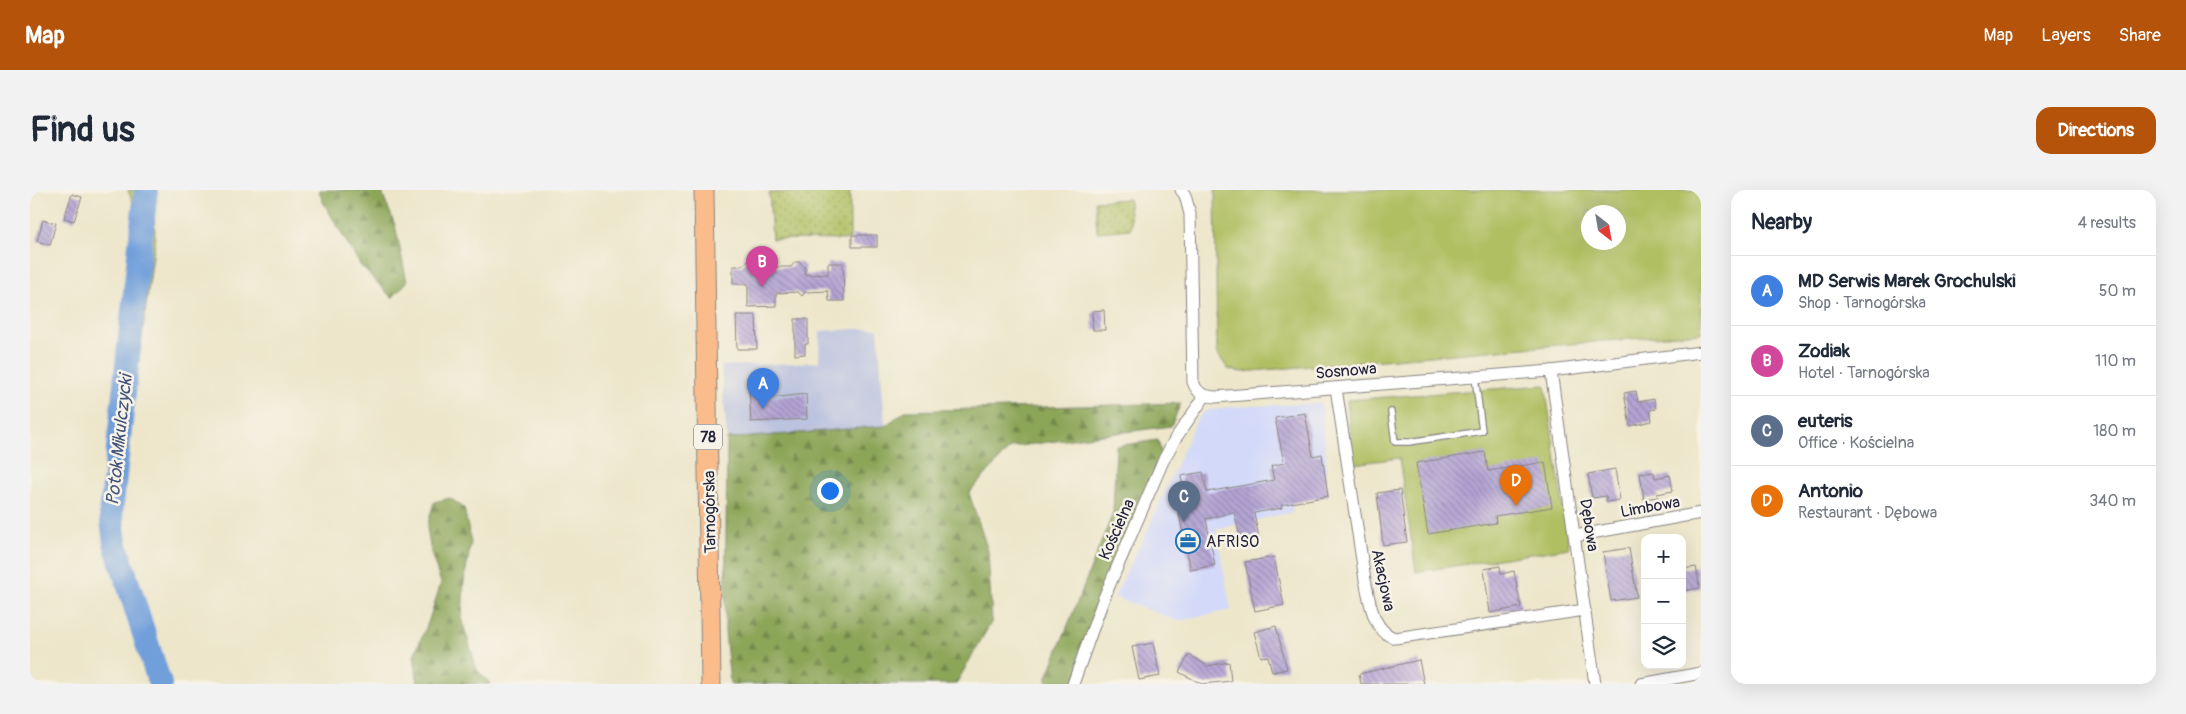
<!DOCTYPE html>
<meta charset="utf-8">
<style>
body{margin:0;font-family:Pangolin,sans-serif;background:#f2f2f3;color:#1f2937}
.controls{position:absolute;right:15px;bottom:15px;display:grid;overflow:hidden;border-radius:10px;box-shadow:0 5px 20px #0002}
.controls button{width:45px;height:45px;display:grid;place-items:center;padding:0;border:0;border-bottom:1px solid #e0e1e3;background:#fff;color:#1f2937;font:25px sans-serif}
.compass{position:absolute;left:1551px;top:15px;width:45px;height:45px;border-radius:50%;background:#fff;box-shadow:0 5px 20px #0002;rotate:149deg}
.you{position:absolute;left:799px;top:300px;width:18px;height:18px;margin:-12px;border:4px solid #fff;border-radius:50%;background:#1a73e8;box-shadow:0 0 0 8px #1a73e833}
.badge{display:grid;place-items:center;width:32px;height:32px;border-radius:50%;background:#b45309;color:#fff;font-size:16px;font-weight:700}
.pin{position:absolute;translate:-50% -41px;filter:drop-shadow(0 1px 2px #0008)}
.pin::after{content:'';position:absolute;top:26px;width:18px;height:15px;background:inherit;clip-path:polygon(0 0,100% 0,50% 100%)}
.list{margin:0;padding:0;list-style:none}
h2{display:flex;justify-content:space-between;align-items:center;height:65px;margin:0;padding:0 20px;font-size:21px}
h2 small{font-size:16px;font-weight:400;color:#747a83}
.list li{display:grid;grid-template-columns:32px 1fr auto;gap:15px;align-items:center;box-sizing:border-box;height:70px;padding:0 20px;border-top:1px solid #e0e1e3}
.list b{display:block;font-size:19px;white-space:nowrap}
.list p{margin:0;font-size:16px;white-space:nowrap;color:#747a83}
.list em{font-size:16px;font-style:normal;color:#747a83}
.icon{flex:none;width:28px;height:28px;fill:none;stroke:currentColor;stroke-width:2;stroke-linecap:round;stroke-linejoin:round}
.map{position:relative;flex:none;width:1671px;height:494px;overflow:hidden;border-radius:15px}
header{display:flex;align-items:center;gap:30px;box-sizing:border-box;height:70px;padding:0 25px;background:#b45309;color:#fff}
header strong{font-size:24px}
nav{display:flex;gap:28px;margin-inline-start:auto;font-size:18px}
.intro{display:flex;align-items:center;justify-content:space-between;box-sizing:border-box;height:120px;padding:0 30px}
h1{margin:0;font-size:35px}
.button{padding:12px 22px;border-radius:15px;background:#b45309;color:#fff;font-size:18px;font-weight:700}
main{display:flex;gap:30px;padding:0 30px}
aside{flex:1;background:#fff;border-radius:15px;box-shadow:0 5px 20px #0002}
.map>svg:first-child{display:block}
.built{fill:#d3d9f9}
.industrial{fill:#bcc3de}
.green{fill:#b0bf62;stroke:#69704e;fill-rule:evenodd}
.forest{fill:url(#forest-firs);stroke:#57644a}
.park{fill:url(#park-dots);stroke:#69704e}
.lines{fill:none;stroke-linecap:round;stroke-linejoin:round}
.river{stroke:#719fda;stroke-width:24}
.building{fill:url(#building-back-hatch)}
.lane-casing{stroke:#888482;stroke-width:8}
.street-casing{stroke:#888482;stroke-width:13}
.primary-casing{stroke:#888482;stroke-width:21}
.lane{stroke:#fff;stroke-width:5.5}
.street{stroke:#fff;stroke-width:11}
.primary{stroke:#fabc8b;stroke-width:19}
.labels{text-anchor:middle;stroke-width:5;stroke-linejoin:round;paint-order:stroke}
.shield{fill:#f7f3e8;stroke:#62616f;stroke-width:1}
.shield-label{font-size:15px;font-weight:bold;fill:#22223b}
.street-label{font-size:16px;fill:#22223b;stroke:#f7f3e8}
.poi-label{font-size:16px;fill:#22223b;stroke:#f7f3e8;text-anchor:start}
.water-label{font-size:18px;font-style:italic;fill:#42547b;stroke:#f7f3e8}
</style>
<header>
<strong>Map</strong>
<nav><a>Map</a><a>Layers</a><a>Share</a></nav>
</header>
<div class="intro"><h1>Find us</h1><a class="button">Directions</a></div>
<main>
<div class="map">
<svg width="1671" height="494" viewBox="0 0 1671 494">
<defs>
<pattern id="forest-firs" width="22" height="20" patternUnits="userSpaceOnUse" patternTransform="scale(1.25)"><rect width="22" height="20" fill="#8ca658"/><path d="M5 1l3.5 6h-7zM16 11l3.5 6h-7z" fill="#72874a"/></pattern>
<pattern id="park-dots" width="8" height="8" patternUnits="userSpaceOnUse" patternTransform="scale(1.25)"><rect width="8" height="8" fill="#b0bf62"/><path d="M2 2h.1M6 6h.1" fill="none" stroke="#8f9b52" stroke-width="1.8" stroke-linecap="round"/></pattern>
<pattern id="building-back-hatch" width="6" height="6" patternUnits="userSpaceOnUse" patternTransform="scale(1.25)"><rect width="6" height="6" fill="#b3a4d4"/><path d="M-1 5l2 2M0 0l6 6M5-1l2 2" fill="none" stroke="#9185ad"/></pattern>
</defs>
<rect width="100%" height="100%" fill="#f7f3e8"/>
<filter id="ink" filterUnits="userSpaceOnUse"><feTurbulence type="fractalNoise" baseFrequency=".02" numOctaves="2"/><feDisplacementMap in="SourceGraphic" scale="10" xChannelSelector="R" yChannelSelector="G"/><feConvolveMatrix kernelMatrix="1 2 1 2 8 2 1 2 1" color-interpolation-filters="sRGB"/></filter>
<filter id="wash" filterUnits="userSpaceOnUse"><feTurbulence type="fractalNoise" baseFrequency=".0096" numOctaves="4" result="noise"/><feDisplacementMap in="SourceGraphic" scale="20" xChannelSelector="R" yChannelSelector="G"/><feGaussianBlur stdDeviation="1.12" result="paint"/><feColorMatrix in="noise" values="0 0 0 0 0 0 0 0 0 0 0 0 0 0 0 0 0 1.4 0 .05"/><feComposite in="paint" operator="in"/></filter>
<g filter="url(#wash)">
<rect width="100%" height="100%" fill="#ede6ca"/>
<polygon class="built" points="1291,213 1297,281 1257,290 1263,322 1186,339 1201,420 1148,431 1084,407 1118,339 1166,231 1175,221 1201,217"/>
<polygon class="industrial" points="848,138 855,236 697,249 691,176 789,172 790,141"/>
<g class="green">
<polygon points="98,0 124,0 125,51 89,316 104,387 137,494 119,494 78,364 72,327 107,24"/>
<path d="M1185 0H1671V143L1211 182 1198 179 1187 163ZM1588 22V52H1558V22Z"/>
<polygon points="1515,195 1539,358 1386,382 1369,268 1323,274 1317,210"/>
</g>
<g class="forest">
<polygon points="289,0 351,0 365,35 377,92 362,108 330,75 292,10"/>
<polygon points="1151,213 1141,236 981,257 939,303 958,361 962,431 926,494 700,494 695,441 697,249 855,236 875,221"/>
<polygon points="1128,250 1133,271 1043,494 1016,494 1017,487 1083,323 1086,256"/>
<polygon points="420,308 434,318 441,352 434,392 432,430 447,480 461,494 388,494 384,465 398,433 411,393 401,363 397,337 404,312"/>
</g>
<g class="park">
<polygon points="797,0 819,0 820,2 820,50 742,49 739,3 795,2"/>
<polygon points="1099,9 1101,39 1067,42 1065,11"/>
</g>
<g class="lines">
<polyline class="river" points="116,0 81,323 85,353 130,494"/>
</g>
<g id="blocks">
<g class="building">
<polygon points="42,4 52,7 44,31 34,28"/>
<polygon points="13,30 26,33 20,55 7,51"/>
<rect x="822" y="45" width="25" height="12"/>
<polygon points="721,69 727,73 741,73 741,77 761,77 765,72 770,72 775,77 775,85 798,84 798,73 813,73 814,111 799,111 798,101 775,102 772,106 768,102 746,103 746,116 718,117 718,94 703,94 703,76 711,76"/>
<polygon points="1074,120 1075,140 1063,140 1062,121"/>
<polygon points="706,125 726,125 727,159 707,159"/>
<polygon points="765,129 778,129 778,154 775,154 775,164 765,165"/>
<polygon points="719,198 740,198 741,208 776,204 777,229 721,232"/>
<polygon points="1606,201 1608,212 1624,209 1626,219 1620,220 1622,231 1600,236 1594,203"/>
<polygon points="1275,223 1283,266 1292,264 1298,306 1251,315 1252,318 1224,323 1229,348 1211,351 1204,322 1176,329 1185,375 1161,380 1148,320 1157,318 1151,286 1173,282 1177,302 1244,290 1241,276 1254,273 1245,228"/>
<polygon points="1455,262 1458,281 1515,272 1522,317 1465,326 1466,333 1398,344 1386,273"/>
<polygon points="1585,279 1590,310 1577,312 1576,306 1562,308 1558,284"/>
<polygon points="1624,282 1625,288 1640,285 1643,301 1627,304 1628,307 1614,309 1610,284"/>
<polygon points="1370,300 1377,352 1353,355 1347,303"/>
<polygon points="1599,358 1607,407 1581,411 1573,362"/>
<polygon points="1244,367 1254,415 1225,421 1215,372"/>
<polygon points="1470,376 1471,384 1484,381 1491,417 1460,423 1454,379"/>
<polygon points="1666,377 1670,398 1652,401 1652,379"/>
<polygon points="1246,436 1257,479 1242,482 1238,466 1231,467 1224,442"/>
<polygon points="1123,453 1130,486 1109,490 1102,457"/>
<polygon points="1159,465 1178,476 1199,472 1201,491 1172,494 1149,482"/>
<polygon points="1389,470 1394,494 1331,494 1329,484"/>
</g>
</g>
</g>
<g filter="url(#ink)">
<use href="#blocks" fill-opacity="0" stroke="#888482" stroke-width="1"/>
<g class="lines">
<defs>
<polyline id="lane" points="1361,222 1365,252 1379,252 1452,241 1445,187"/>
<g id="street">
<path d="M1151 0 1155 5 1160 24 1163 192C1167 203 1173 206 1185 207L1521 181 1671 162"/>
<polyline points="1521,181 1565,494"/>
<path d="M1306 198 1335 390C1340 411 1342 441 1365 448L1555 420"/>
<polyline points="1545,346 1671,323"/>
<polyline points="1043,494 1073,410 1133,271 1145,249 1175,206"/>
<polyline points="1611,494 1671,483"/>
</g>
<polyline id="primary" points="674,0 681,494"/>
</defs>
<use href="#lane" class="lane-casing"/>
<use href="#street" class="street-casing"/>
<use href="#primary" class="primary-casing"/>
<use href="#lane" class="lane"/>
<use href="#street" class="street"/>
<use href="#primary" class="primary"/>
</g>
</g>
<defs>
<symbol id="office-ring" viewBox="-11 -11 22 22"><circle r="9.5" fill="#f7f3e8" stroke="#1f6fb2" stroke-width="1.5"/><path d="M-6-3h4V-5.5h4V-3h4V5H-6ZM-1-4.5V-3h2v-1.5ZM-6 0V1H6V0Z" fill="#1f6fb2"/></symbol>
</defs>
<g fill-rule="evenodd">
<use href="#office-ring" x="1144" y="337" width="28" height="28"/>
</g>
<g class="labels">
<rect class="shield" x="664" y="234.5" width="28" height="25" rx="4"/>
<g class="shield-label">
<text x="678" y="252">78</text>
</g>
<g class="street-label">
<text transform="translate(1316 180) rotate(-5)" y="6">Sosnowa</text>
<text transform="translate(1620 316) rotate(-10)" y="6">Limbowa</text>
<text transform="translate(679 322) rotate(-91)" y="6">Tarnogórska</text>
<text transform="translate(1560 335) rotate(81)" y="6">Dębowa</text>
<text transform="translate(1086 339) rotate(-66)" y="6">Kościelna</text>
<text transform="translate(1354 390) rotate(78)" y="6">Akacjowa</text>
</g>
<g class="poi-label">
<text x="1176" y="357">AFRISO</text>
</g>
<g class="water-label">
<text transform="translate(89 250) rotate(-84)" y="6">Potok Mikulczycki</text>
</g>
</g>
</svg>
<div class="controls">
<button>+</button>
<button>−</button>
<button><svg class="icon" aria-label="layers" viewBox="0 0 24 24"><path d="M12 4l9 5-9 5-9-5zM3 14l9 5 9-5"/></svg></button>
</div>
<svg class="compass" viewBox="-18 -18 36 36"><path d="M0-13l5 13h-10z" fill="#e53935"/><path d="M0 13l5-13h-10z" fill="#747a83"/></svg>
<div class="you"></div>
<div class="pin badge" style="left:733px;top:219px;background:#3f7fe0">A</div>
<div class="pin badge" style="left:732px;top:97px;background:#d1479c">B</div>
<div class="pin badge" style="left:1154px;top:332px;background:#5c6f8a">C</div>
<div class="pin badge" style="left:1486px;top:316px;background:#e8710a">D</div>
</div>
<aside>
<h2>Nearby<small>4 results</small></h2>
<ul class="list">
<li><span class="badge" style="background:#3f7fe0">A</span><div><b>MD Serwis Marek Grochulski</b><p>Shop · Tarnogórska</p></div><em>50 m</em></li>
<li><span class="badge" style="background:#d1479c">B</span><div><b>Zodiak</b><p>Hotel · Tarnogórska</p></div><em>110 m</em></li>
<li><span class="badge" style="background:#5c6f8a">C</span><div><b>euteris</b><p>Office · Kościelna</p></div><em>180 m</em></li>
<li><span class="badge" style="background:#e8710a">D</span><div><b>Antonio</b><p>Restaurant · Dębowa</p></div><em>340 m</em></li>
</ul>
</aside>
</main>
